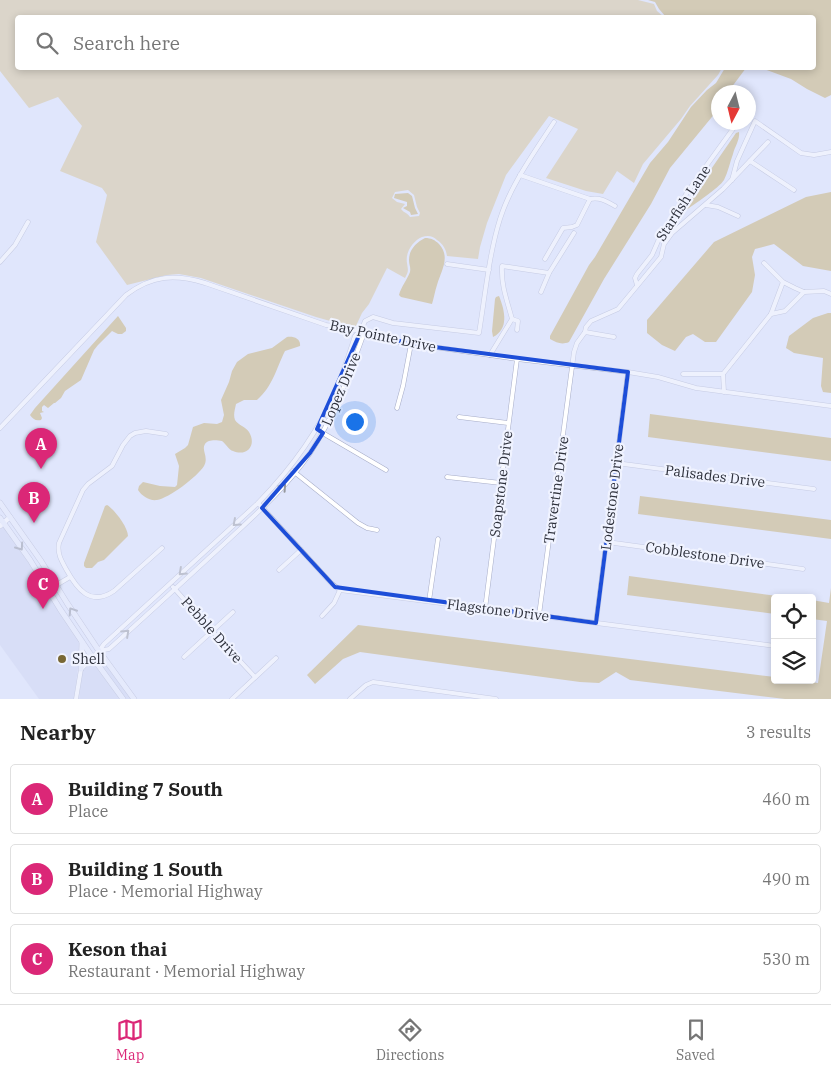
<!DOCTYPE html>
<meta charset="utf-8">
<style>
body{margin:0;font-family:"IBM Plex Serif",serif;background:#f6f6f6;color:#222}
.controls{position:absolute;right:15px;bottom:15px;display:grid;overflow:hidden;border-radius:5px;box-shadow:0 2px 8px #0003}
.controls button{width:45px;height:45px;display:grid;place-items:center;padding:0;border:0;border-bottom:1px solid #e0e0e0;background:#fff;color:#222;font:25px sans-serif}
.compass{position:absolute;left:711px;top:85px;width:45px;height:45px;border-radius:50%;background:#fff;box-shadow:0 2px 8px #0003;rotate:187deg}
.you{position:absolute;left:354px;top:421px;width:18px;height:18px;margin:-12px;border:4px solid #fff;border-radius:50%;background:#1a73e8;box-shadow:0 0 0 8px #1a73e833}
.badge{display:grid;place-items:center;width:32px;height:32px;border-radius:50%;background:#db2777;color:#fff;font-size:16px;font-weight:700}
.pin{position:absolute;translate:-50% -41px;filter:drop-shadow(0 1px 2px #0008)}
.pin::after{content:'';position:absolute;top:26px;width:18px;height:15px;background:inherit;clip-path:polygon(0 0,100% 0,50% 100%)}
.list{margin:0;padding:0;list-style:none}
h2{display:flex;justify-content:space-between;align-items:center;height:65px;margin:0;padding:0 20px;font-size:21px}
h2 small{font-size:16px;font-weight:400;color:#767676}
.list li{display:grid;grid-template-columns:32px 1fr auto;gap:15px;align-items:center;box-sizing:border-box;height:70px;margin:0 10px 10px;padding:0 10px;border:1px solid #e0e0e0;border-radius:5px}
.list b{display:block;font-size:19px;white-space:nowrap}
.list p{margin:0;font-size:16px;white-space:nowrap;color:#767676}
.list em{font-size:16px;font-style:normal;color:#767676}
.icon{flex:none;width:28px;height:28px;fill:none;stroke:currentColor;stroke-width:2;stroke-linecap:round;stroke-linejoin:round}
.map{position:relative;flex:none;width:831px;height:699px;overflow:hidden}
.search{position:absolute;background:#fff;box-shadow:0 2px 8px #0003;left:15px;right:15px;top:15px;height:55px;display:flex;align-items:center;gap:12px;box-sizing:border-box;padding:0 18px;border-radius:5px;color:#767676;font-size:19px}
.sheet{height:305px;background:#fff}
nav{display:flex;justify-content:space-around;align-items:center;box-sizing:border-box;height:70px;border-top:1px solid #e0e0e0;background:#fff;font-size:14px;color:#767676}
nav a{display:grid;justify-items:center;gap:2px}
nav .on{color:#db2777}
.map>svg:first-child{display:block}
.built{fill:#cfd6f1}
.green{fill:#d4c28f;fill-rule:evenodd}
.water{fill:#c3aa64}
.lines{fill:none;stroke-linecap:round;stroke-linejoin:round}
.minor-casing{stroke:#a7adc8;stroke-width:5}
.tertiary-casing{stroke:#a7adc8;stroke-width:5.5}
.secondary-casing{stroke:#a7adc8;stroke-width:6}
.minor{stroke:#fff;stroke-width:4}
.tertiary{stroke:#fff;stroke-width:4.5}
.secondary{stroke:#eceffd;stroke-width:5}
.oneway{stroke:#96989d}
.oneway2{stroke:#8c909c}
.marked{fill:none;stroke:#1d4ed8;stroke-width:4;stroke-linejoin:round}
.poi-dot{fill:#786735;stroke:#f0f3ff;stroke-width:2}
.labels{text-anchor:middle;stroke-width:4.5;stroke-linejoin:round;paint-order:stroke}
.street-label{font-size:14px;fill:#2d303b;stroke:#f0f3ff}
.poi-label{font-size:14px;fill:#2d303b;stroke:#f0f3ff;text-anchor:start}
</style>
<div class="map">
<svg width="831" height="699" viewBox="0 0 831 699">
<rect width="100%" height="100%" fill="#e0e6fc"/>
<g class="built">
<polygon points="3,527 28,562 79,642 78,668 74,699 39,699 0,645 0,529"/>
<polygon points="99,655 131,699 126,699 96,658"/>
<polygon points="92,662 120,699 79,699 82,671"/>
</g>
<path class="green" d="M0 0H638L654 4 657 11 664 17 18 18V68H722L718 75 690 106 681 119 643 164 634 183 617 171 603 194 586 191 546 178 578 129 549 116 506 175 487 223 480 247 478 259 447 256C446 249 443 244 437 240 433 236 428 235 422 237 413 241 405 252 407 263 408 270 409 271 405 278L387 268 369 304 362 313 355 328 316 317 201 278 179 274 167 275 127 285 96 242 107 195 102 188 60 171 82 126 58 97 29 108 0 71ZM408 190 414 195 417 207 420 213 419 216 410 217C408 213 404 213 401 209L405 204 397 202 392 198 395 192Z"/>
<g class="water">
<path d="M648 0H831V95L825 98 807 89 791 79 764 69 748 70 746 68 728 92H718V108L716 112 670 168 651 204 604 279 569 342C562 345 557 343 550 339V336L589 265 595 257 650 163 668 142 691 107 707 90 716 83 725 68H814V18L666 17 659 9 655 2Z"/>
<path d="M739 132C740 140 735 146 733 154 730 162 728 172 724 180 719 188 693 205 685 211L687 204 736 133Z"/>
<polygon points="831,192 831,271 803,266 774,244 755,249 752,257 755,275 752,292 716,342 705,342 693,334 686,337 675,351 662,345 647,333 647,320 714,242 806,197"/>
<polygon points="408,193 412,196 415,208 418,214 411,215 410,212 403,208 407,206 407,202 394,198 395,194"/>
<path d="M425 238C431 238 435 240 439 244 451 257 441 271 437 285 435 291 434 297 432 304L401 297 399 295C401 287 407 280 410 272 411 267 409 265 409 260 409 249 417 242 425 238Z"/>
<path d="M499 296C505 311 509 329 493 337L492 331 495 299 496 297Z"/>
<polygon points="828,313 831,313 831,393 823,392 821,386 823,358 794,353 786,348 789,336 813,318"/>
<path d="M118 316 126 328V331L122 334H118L112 331 98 345 94 350 81 380 65 391 61 398 55 403H54L48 408 44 405 42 407V411L44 412 40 413 42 418 41 420C35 421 33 419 30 415L35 408Z"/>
<path d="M287 337C294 336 301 339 300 346L285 351C276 369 273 386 257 400H244L236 404C235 409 233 415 235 420 238 425 246 427 249 432 257 445 247 457 233 451 229 450 226 444 222 441 217 440 208 439 205 444 201 450 209 457 204 466 197 477 169 498 157 500 149 501 142 496 138 490L139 486 143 482 160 486 175 487 177 485 179 466 175 454 185 448 188 445 193 427 204 423 217 424 222 422 224 415 221 400 229 382 232 371 237 362 248 354 272 348Z"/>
<polygon points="650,414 831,438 831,461 648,437"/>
<polygon points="640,496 831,520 831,539 638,514"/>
<path d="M107 505C114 509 128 527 128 536L104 560 98 562 92 568H86L84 566V563L105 506Z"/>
<polygon points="629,576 792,598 775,598 775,614 627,595"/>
<polygon points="831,588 831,699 785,699 630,680 616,672 599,683 580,682 360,652 343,659 315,684 307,675 358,625 775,677 775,680 797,680 818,683 827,621 812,619 812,600 829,603"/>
</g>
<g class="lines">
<defs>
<g id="minor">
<polyline points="750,161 794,190"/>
<path d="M520 175 590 199C600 197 606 201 615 206"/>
<polyline points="732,180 737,161 755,121 801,153 814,155 831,152"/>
<polyline points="706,205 718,207 738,216"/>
<polyline points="545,259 563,228 572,227 577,225 590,199"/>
<polyline points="0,262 15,245 28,222"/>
<polyline points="764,263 783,282 795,288 804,292 824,291 831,294"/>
<polyline points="447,264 489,270"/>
<polyline points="637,285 635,278 637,274 652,255 659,239 688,191 738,122"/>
<polyline points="541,292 549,273 574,233"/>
<polyline points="771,314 785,311 804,292"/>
<polyline points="512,319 518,321 517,330"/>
<polyline points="585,332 614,337"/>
<path d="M490 355 512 319C507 300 501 286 502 266L549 273"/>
<polyline points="683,374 723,374"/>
<polyline points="724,392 723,374 771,314 783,282"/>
<polyline points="397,408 403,386 411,344"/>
<polyline points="459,417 508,423"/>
<path d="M0 428 126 295C152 275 175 274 205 283L326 325 361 331 400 342 517 359 628 372 658 377 696 388 831 406"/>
<polyline points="321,432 386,470"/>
<polyline points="616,463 814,489"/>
<polyline points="293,471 358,523 367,528 377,530"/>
<polyline points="447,477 501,483"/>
<polyline points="258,503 331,583 340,590 775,646"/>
<polyline points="607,542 803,569"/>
<path d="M162 548 114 591C90 607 77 589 66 569 61 560 57 553 59 543L83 490 88 484 112 466 123 445 130 436 135 433 146 431 166 434"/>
<polyline points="279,570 301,550"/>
<polyline points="173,587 213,632 255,677"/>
<polyline points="48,590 70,577"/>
<polyline points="429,601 438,539"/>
<polyline points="485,609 517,359"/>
<polyline points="539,615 574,352 577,343 585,332 586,327 591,321 618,309 661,257 664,244 672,233 723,189 768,142"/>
<polyline points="322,616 334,603 340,590"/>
<polyline points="596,623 628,372"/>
<path d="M99 651 109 649C148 614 186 579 224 544 255 515 286 488 310 453 334 417 348 377 363 336L361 331"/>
<polyline points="184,657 233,612"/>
<path d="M76 699 81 669 99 651 104 644 258 503C290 470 318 433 336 390 343 373 349 354 355 336L361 331 365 321 373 317 393 323 479 333C485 296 489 254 500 219 511 184 534 153 554 122"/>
<polyline points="232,699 276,658"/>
<polyline points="350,699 366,685 373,682 496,699"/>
</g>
<polyline id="tertiary" points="0,526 10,517"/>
<g id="secondary">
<polyline points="0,503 41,561 67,603 99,651 134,699"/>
<polyline points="0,518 30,560 60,609 93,658 123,699"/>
<polyline points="81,669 82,642"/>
</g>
</defs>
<use href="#minor" class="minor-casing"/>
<use href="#tertiary" class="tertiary-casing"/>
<use href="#secondary" class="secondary-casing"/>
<use href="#minor" class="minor"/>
<use href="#tertiary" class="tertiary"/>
<use href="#secondary" class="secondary"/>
</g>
<defs><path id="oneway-chevron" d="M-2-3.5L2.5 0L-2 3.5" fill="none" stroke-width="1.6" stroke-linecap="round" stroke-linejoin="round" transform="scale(1.25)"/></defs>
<g class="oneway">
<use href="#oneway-chevron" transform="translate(283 487) rotate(-48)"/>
<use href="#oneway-chevron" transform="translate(236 523) rotate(138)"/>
<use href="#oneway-chevron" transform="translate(182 572) rotate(137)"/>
<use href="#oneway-chevron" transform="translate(126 633) rotate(-43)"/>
</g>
<g class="oneway2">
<use href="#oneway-chevron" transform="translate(20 547) rotate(55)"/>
<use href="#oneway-chevron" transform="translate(72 611) rotate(-123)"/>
</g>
<path d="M0 0H831V699H0ZM361 331 411 344 628 372 596 623 335 587 262 508 310 453 323 433 317 429Z" fill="#e0e6fc" fill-opacity=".55" fill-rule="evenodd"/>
<path class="marked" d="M361 331 411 344 628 372 596 623 335 587 262 508 310 453 323 433 317 429Z"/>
<circle class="poi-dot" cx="62" cy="659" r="5"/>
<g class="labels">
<g class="street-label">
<text transform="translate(683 203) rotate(-57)" y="5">Starfish Lane</text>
<text transform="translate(383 336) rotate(12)" y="5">Bay Pointe Drive</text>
<text transform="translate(341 389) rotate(-67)" y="5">Lopez Drive</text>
<text transform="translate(715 476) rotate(7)" y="5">Palisades Drive</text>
<text transform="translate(501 484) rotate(-83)" y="5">Soapstone Drive</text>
<text transform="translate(556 490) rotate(-82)" y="5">Travertine Drive</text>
<text transform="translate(612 497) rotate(-83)" y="5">Lodestone Drive</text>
<text transform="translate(705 555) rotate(8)" y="5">Cobblestone Drive</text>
<text transform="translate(498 610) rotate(7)" y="5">Flagstone Drive</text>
<text transform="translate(212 630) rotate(48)" y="5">Pebble Drive</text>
</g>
<g class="poi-label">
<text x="72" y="664">Shell</text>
</g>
</g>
</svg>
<div class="controls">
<button><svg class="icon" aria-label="locate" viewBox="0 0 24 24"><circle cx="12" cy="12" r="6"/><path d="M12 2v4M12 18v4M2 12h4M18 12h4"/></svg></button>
<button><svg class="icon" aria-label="layers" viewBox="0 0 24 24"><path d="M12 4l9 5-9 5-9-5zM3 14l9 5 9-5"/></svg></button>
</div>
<svg class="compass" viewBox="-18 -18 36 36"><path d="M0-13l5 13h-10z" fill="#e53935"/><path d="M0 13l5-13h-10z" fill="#767676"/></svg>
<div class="you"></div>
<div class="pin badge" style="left:41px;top:469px">A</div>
<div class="pin badge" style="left:34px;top:523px">B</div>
<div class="pin badge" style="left:43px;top:609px">C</div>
<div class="search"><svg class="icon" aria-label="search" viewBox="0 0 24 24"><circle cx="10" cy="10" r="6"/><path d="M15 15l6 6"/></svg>Search here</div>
</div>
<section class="sheet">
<h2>Nearby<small>3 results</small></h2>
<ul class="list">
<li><span class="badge">A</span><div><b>Building 7 South</b><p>Place</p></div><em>460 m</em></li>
<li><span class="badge">B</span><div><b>Building 1 South</b><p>Place · Memorial Highway</p></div><em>490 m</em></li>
<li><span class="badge">C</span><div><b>Keson thai</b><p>Restaurant · Memorial Highway</p></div><em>530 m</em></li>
</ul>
</section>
<nav>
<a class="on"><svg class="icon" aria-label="map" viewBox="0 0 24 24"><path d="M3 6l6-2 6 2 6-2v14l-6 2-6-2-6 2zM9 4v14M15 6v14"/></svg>Map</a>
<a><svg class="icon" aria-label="directions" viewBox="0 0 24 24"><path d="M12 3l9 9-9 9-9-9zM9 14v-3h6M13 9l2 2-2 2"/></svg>Directions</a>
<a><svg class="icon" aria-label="saved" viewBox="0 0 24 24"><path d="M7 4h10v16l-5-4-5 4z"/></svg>Saved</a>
</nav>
